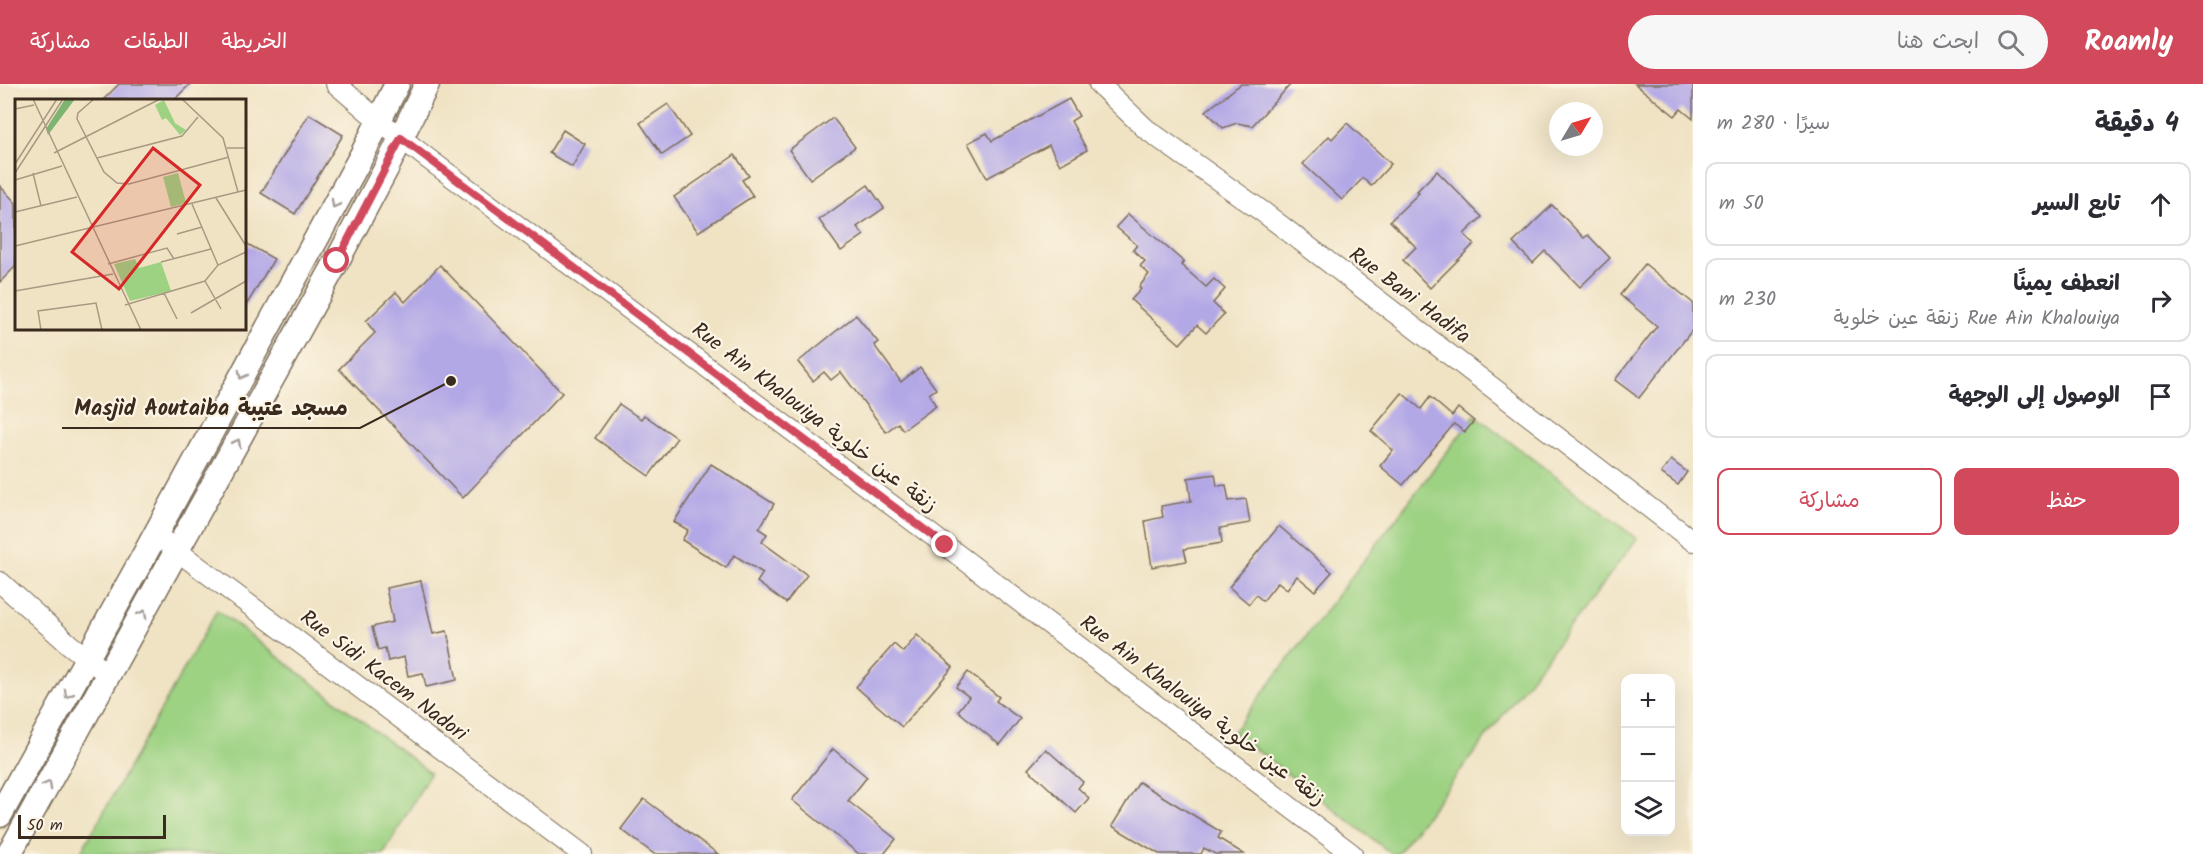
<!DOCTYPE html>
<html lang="ar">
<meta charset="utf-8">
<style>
body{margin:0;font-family:Kalam,"Playpen Sans Arabic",sans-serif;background:#f7f7f7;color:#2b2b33;direction:rtl}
.controls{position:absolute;right:18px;bottom:18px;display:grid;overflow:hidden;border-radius:12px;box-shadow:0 6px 24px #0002}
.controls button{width:54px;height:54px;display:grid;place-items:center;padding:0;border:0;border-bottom:2px solid #e1e1e2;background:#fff;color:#2b2b33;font:30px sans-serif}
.compass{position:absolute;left:1549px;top:18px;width:54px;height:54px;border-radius:50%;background:#fff;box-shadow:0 6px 24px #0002;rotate:52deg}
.scale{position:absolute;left:18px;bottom:15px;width:148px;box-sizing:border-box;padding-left:6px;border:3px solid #3b2a1e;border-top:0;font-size:16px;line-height:21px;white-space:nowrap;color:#3b2a1e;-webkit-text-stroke:4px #fcf5e5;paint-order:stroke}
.stop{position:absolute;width:18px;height:18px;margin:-14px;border:4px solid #d1495b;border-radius:50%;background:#fff}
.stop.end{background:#d1495b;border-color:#fff;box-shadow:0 2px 6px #0008}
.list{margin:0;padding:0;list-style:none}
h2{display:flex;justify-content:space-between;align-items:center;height:78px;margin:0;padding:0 24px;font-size:26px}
h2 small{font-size:20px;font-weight:400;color:#7c7c81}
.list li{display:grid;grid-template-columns:39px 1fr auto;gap:18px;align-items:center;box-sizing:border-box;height:84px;margin:0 12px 12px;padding:0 12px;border:2px solid #e1e1e2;border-radius:12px}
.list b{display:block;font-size:22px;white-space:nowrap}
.list p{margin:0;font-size:20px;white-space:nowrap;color:#7c7c81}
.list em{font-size:20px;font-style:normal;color:#7c7c81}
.actions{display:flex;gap:12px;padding:18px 24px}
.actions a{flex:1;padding:14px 0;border:2px solid #d1495b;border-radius:12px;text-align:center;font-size:21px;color:#d1495b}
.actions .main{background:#d1495b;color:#fff}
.icon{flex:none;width:33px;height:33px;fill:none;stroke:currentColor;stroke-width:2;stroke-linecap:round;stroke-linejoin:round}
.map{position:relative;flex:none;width:1693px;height:770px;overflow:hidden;direction:ltr}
header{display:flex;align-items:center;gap:36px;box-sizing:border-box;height:84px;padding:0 30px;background:#d1495b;color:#fff}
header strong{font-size:28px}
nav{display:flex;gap:33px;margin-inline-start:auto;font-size:21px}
.search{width:420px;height:54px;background:#f7f7f7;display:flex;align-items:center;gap:15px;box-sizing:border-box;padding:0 21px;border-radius:33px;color:#7c7c81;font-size:22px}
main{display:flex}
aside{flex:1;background:#fff}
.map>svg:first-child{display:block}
.green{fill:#9dd283;stroke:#6c7e50;stroke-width:1.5}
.building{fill:#b3a8e6}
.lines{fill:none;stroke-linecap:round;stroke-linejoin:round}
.minor-casing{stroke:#7a6b58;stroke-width:22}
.tertiary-casing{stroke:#7a6b58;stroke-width:27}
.minor{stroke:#fff;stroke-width:20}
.tertiary{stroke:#fff;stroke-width:24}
.oneway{stroke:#a79f9a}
.route{stroke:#d1495b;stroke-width:8}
.labels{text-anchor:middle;stroke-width:4.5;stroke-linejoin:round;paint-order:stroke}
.street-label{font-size:21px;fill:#3b2a1e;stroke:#fcf5e5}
.inset-road{fill:none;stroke:#a89982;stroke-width:1.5}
.view{fill:#d62828;fill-opacity:0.15;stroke:#d62828;stroke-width:3}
.inset-edge{fill:none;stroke:#3b2a1e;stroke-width:3}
.leader{fill:none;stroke:#3b2a1e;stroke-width:2}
.callout-dot{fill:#3b2a1e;stroke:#fcf5e5;stroke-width:2}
.callout-label{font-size:22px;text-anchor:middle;font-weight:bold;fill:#3b2a1e;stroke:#fcf5e5;stroke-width:4.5;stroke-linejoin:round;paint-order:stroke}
</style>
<header>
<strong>Roamly</strong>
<div class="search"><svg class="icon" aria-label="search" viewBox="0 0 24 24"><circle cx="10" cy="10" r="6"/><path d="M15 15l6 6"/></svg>ابحث هنا</div>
<nav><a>الخريطة</a><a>الطبقات</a><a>مشاركة</a></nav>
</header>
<main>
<aside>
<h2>4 دقيقة<small>سيرًا · 280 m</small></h2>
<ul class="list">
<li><svg class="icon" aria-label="ahead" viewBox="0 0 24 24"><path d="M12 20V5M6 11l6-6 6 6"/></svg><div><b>تابع السير</b></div><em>50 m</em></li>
<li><svg class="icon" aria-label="right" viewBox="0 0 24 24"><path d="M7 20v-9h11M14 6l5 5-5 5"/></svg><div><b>انعطف يمينًا</b><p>Rue Ain Khalouiya زنقة عين خلوية</p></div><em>230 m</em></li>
<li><svg class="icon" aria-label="arrive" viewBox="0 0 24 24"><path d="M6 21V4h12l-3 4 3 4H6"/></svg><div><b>الوصول إلى الوجهة</b></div></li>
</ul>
<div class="actions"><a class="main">حفظ</a><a>مشاركة</a></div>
</aside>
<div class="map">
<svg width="1693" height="770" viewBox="0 0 1693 770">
<rect width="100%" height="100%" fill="#fcf5e5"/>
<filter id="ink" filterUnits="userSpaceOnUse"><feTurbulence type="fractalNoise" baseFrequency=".0167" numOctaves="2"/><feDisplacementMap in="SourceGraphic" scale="12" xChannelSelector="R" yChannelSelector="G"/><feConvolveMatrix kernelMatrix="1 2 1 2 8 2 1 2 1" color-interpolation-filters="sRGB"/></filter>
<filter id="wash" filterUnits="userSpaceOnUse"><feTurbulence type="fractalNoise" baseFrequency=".008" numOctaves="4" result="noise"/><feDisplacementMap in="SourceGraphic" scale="24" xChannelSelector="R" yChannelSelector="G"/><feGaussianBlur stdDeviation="1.35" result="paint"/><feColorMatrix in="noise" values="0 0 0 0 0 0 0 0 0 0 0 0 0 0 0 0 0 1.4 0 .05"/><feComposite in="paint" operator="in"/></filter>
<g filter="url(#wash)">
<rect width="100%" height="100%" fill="#f0e3c4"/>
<g class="green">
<polygon points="1475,331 1637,455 1397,770 1392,770 1233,648"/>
<polygon points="217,526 430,689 384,770 80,770"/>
</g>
<g id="blocks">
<g class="building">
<polygon points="119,0 190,0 174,16 103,16"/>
<polygon points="1241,0 1291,0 1252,42 1237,39 1223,44 1206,27"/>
<polygon points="1635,0 1693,0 1693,35 1681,25 1675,32"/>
<polygon points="1069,15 1079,32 1071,37 1087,66 1060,81 1049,61 987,94 968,59 987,49 992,57"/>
<polygon points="668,20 690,52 662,71 640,39"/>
<polygon points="309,30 343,51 295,130 261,109"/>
<polygon points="833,34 855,63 810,95 789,66"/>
<polygon points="1347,39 1391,80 1371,102 1363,94 1342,116 1303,80 1329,52 1332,55"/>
<polygon points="563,46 585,60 572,83 549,69"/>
<polygon points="735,71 749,92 742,96 753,112 698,148 674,113"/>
<polygon points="1437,87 1482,133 1464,150 1474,160 1430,204 1403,176 1416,163 1390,137 1419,109 1417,107"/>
<polygon points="868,101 884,124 857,143 864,151 841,167 819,136"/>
<polygon points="0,102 16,119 16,182 0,198"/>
<polygon points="1552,121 1584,154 1588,151 1610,174 1580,203 1545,167 1533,179 1513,159"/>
<polygon points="1128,130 1184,178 1181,181 1206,203 1214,195 1225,205 1213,219 1224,230 1206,249 1197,241 1180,260 1131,216 1141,205 1139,203 1149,190 1140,182 1145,177 1133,166 1137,161 1116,143"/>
<polygon points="244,158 274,175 244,225"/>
<polygon points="1645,180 1693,219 1693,245 1639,314 1615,296 1657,242 1620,211"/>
<polygon points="440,181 562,309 463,414 339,285 375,249 366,237 396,208 405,218"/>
<polygon points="856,231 878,258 874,261 901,298 920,283 936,305 929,310 936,322 903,346 898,339 886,348 841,288 831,296 824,288 813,297 798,278"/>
<polygon points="1402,309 1421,325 1430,313 1452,332 1458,324 1474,337 1465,348 1454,340 1403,401 1380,382 1393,366 1371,347"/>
<polygon points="619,320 641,335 644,331 677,354 649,392 595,354"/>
<polygon points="1671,376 1687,388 1678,401 1661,389"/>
<polygon points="711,380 774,420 759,445 767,450 762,458 807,491 786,519 757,498 763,489 734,471 726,484 682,456 688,446 674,438"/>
<polygon points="1215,390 1217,402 1226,401 1229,417 1246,415 1250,439 1220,444 1222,459 1184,465 1187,477 1152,483 1145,437 1163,433 1161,422 1191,417 1188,394"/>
<polygon points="1279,442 1332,488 1315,507 1297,492 1287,505 1278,498 1263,517 1256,511 1249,520 1229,503"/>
<polygon points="421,497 433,550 447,547 457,596 426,603 423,589 408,592 404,573 388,577 385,564 378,566 372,543 393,538 386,504"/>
<polygon points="917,551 953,583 902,643 856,603 894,560 903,568"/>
<polygon points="968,588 999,613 996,617 1020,635 1000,661 958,627 969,613 956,603"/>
<polygon points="833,665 867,693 848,717 896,755 884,770 859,770 792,716"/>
<polygon points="1046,665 1083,698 1078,704 1089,714 1076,729 1028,685"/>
<polygon points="1139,698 1221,748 1218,754 1244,770 1215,770 1204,764 1201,770 1159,770 1112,742"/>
<polygon points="644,715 718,770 654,770 621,745"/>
</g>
</g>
</g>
<g filter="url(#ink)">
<use href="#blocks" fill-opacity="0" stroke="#7a6b58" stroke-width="1.5"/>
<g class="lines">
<defs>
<g id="minor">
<polyline points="336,0 379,37 427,74 945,461 1352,770"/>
<polyline points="1099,0 1146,45 1263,128 1693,457"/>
<polyline points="156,451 582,770"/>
<polyline points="0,498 70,561 109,591"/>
</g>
<g id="tertiary">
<polyline points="0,731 141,477 363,69 397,0"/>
<polyline points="9,770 337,177 387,83 427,0"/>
</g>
</defs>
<use href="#minor" class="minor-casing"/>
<use href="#tertiary" class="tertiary-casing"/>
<use href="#minor" class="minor"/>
<use href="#tertiary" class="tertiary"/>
</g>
<defs><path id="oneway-chevron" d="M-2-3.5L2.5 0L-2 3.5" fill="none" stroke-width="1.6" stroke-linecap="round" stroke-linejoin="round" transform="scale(1.5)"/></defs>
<g class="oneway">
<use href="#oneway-chevron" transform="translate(335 120) rotate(119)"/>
<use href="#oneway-chevron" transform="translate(242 291) rotate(118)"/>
<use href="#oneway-chevron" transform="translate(237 359) rotate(-61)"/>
<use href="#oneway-chevron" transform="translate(143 530) rotate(-61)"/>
<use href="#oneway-chevron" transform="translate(68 610) rotate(119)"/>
<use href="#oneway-chevron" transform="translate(48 701) rotate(-61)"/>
</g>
</g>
<g class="lines" filter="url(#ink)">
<polyline class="route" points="337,177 401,54 945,461"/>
</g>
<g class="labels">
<g class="street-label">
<text transform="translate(1410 211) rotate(37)" y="7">Rue Bani Hadifa</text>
<text transform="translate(815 333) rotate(37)" y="7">Rue Ain Khalouiya زنقة عين خلوية</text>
<text transform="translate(384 591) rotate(37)" y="7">Rue Sidi Kacem Nadori</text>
<text transform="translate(1203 626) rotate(37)" y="7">Rue Ain Khalouiya زنقة عين خلوية</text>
</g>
</g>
<g transform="translate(15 15)">
<rect width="231" height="231" fill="#f0e3c4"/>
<path d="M149 1 160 24 171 31 165 36 151 19 147 21 140 6ZM163 74 171 104 156 108 148 78ZM120 160 124 169 146 163 156 192 115 202 99 165Z" fill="#9dd283"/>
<path d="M50 0H60L33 36 31 30Z" fill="#7eb471"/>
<path class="inset-road" d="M18 0 126 231M79 0 63 14 62 20 89 73 102 84 114 85 214 58M167 0 208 39 223 93M0 10 19 6M212 49H231M39 54 145 0M82 59 167 37 183 18M0 65 42 0M0 74 48 0M18 74 26 107M0 81 47 67M201 99 231 147M177 105 203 166M0 113 62 98M162 135 187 128M0 147 231 91M146 163 196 150M93 165 152 149 159 160M190 182 203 166 231 153M190 182 206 210M0 192 98 175M149 194 162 220M110 206 190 182M176 214 231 182M26 231 23 212 81 204 87 231"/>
<path class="view" d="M138 49 185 86 104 190 57 153Z"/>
<rect width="231" height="231" class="inset-edge"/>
</g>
<path class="leader" d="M451 297L360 344H62"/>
<circle class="callout-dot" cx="451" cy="297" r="6"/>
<g class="callout-label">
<text x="211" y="331">Masjid Aoutaiba مسجد عتيبة</text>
</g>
</svg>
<div class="controls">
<button>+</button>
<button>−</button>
<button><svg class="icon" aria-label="layers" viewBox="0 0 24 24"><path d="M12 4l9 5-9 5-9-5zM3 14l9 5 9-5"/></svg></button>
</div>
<svg class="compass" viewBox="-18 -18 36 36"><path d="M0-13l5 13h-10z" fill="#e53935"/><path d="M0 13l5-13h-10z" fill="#7c7c81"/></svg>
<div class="scale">50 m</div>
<div class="stop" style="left:337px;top:177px"></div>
<div class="stop end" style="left:945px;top:461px"></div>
</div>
</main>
